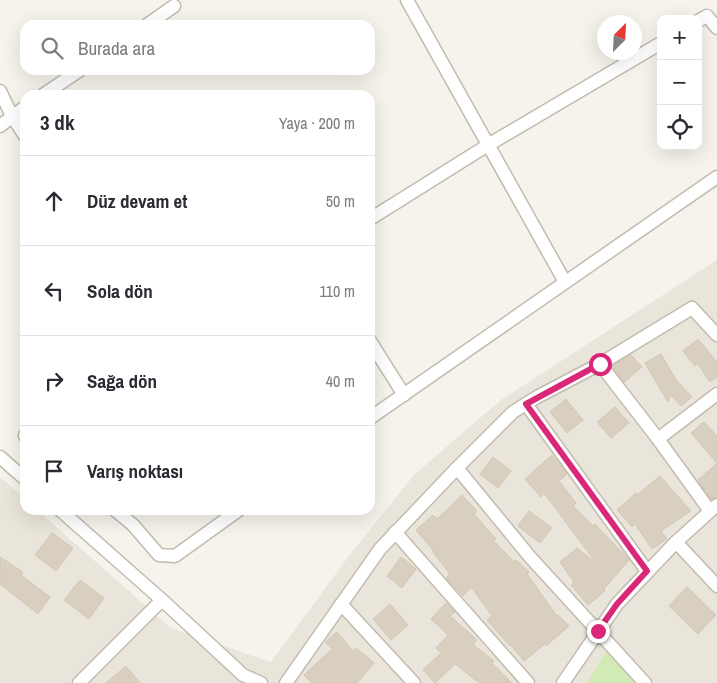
<!DOCTYPE html>
<html lang="tr">
<meta charset="utf-8">
<style>
body{margin:0;font-family:"Archivo Narrow",sans-serif;background:#f7f7f7;color:#2b2b33}
.controls{position:absolute;right:15px;top:15px;display:grid;overflow:hidden;border-radius:10px;box-shadow:0 5px 20px #0002}
.controls button{width:45px;height:45px;display:grid;place-items:center;padding:0;border:0;border-bottom:1px solid #e1e1e2;background:#fff;color:#2b2b33;font:25px sans-serif}
.compass{position:absolute;left:597px;top:15px;width:45px;height:45px;border-radius:50%;background:#fff;box-shadow:0 5px 20px #0002;rotate:24deg}
.stop{position:absolute;width:15px;height:15px;margin:-11px;border:4px solid #db2777;border-radius:50%;background:#fff}
.stop.end{background:#db2777;border-color:#fff;box-shadow:0 1px 5px #0008}
.list{margin:0;padding:0;list-style:none}
h2{display:flex;justify-content:space-between;align-items:center;height:65px;margin:0;padding:0 20px;font-size:21px}
h2 small{font-size:16px;font-weight:400;color:#7c7c81}
.list li{display:grid;grid-template-columns:32px 1fr auto;gap:15px;align-items:center;box-sizing:border-box;height:90px;padding:0 20px;border-top:1px solid #e1e1e2}
.list b{display:block;font-size:19px;white-space:nowrap}
.list em{font-size:16px;font-style:normal;color:#7c7c81}
.icon{flex:none;width:28px;height:28px;fill:none;stroke:currentColor;stroke-width:2;stroke-linecap:round;stroke-linejoin:round}
.map{position:relative;flex:none;width:717px;height:683px;overflow:hidden}
.search{position:absolute;background:#fff;box-shadow:0 5px 20px #0002;left:20px;top:20px;width:355px;height:55px;display:flex;align-items:center;gap:12px;box-sizing:border-box;padding:0 18px;border-radius:15px;color:#7c7c81;font-size:19px}
.panel{position:absolute;background:#fff;box-shadow:0 5px 20px #0002;left:20px;top:90px;width:355px;height:425px;border-radius:15px}
.map>svg:first-child{display:block}
.residential{fill:#eae5da}
.green{fill:#d2eab5}
.building{fill:#d8cfc1;stroke:#d3c7b4}
.lines{fill:none;stroke-linecap:round;stroke-linejoin:round}
.street-casing{stroke:#c2bbae;stroke-width:15}
.street{stroke:#fff;stroke-width:12}
.route{stroke:#db2777;stroke-width:6}
</style>
<div class="map">
<svg width="717" height="683" viewBox="0 0 717 683">
<rect width="100%" height="100%" fill="#f6f3ec"/>
<polygon class="residential" points="717,260 717,683 0,683 0,477 25,499 25,510 37,510 171,628 271,662 351,553 415,474 501,400"/>
<polygon class="green" points="606,652 612,653 637,683 587,683"/>
<g class="building">
<polygon points="698,339 717,362 717,377 710,382 698,364 695,366 683,351"/>
<polygon points="661,354 676,380 692,397 681,406 671,395 668,402 645,363"/>
<polygon points="631,355 642,367 624,382 612,366"/>
<polygon points="566,399 583,420 567,433 550,412"/>
<polygon points="615,407 629,423 611,438 597,422"/>
<polygon points="704,422 717,436 717,497 711,499 698,480 717,463 691,433"/>
<polygon points="552,455 567,474 559,481 576,503 573,506 593,526 595,524 629,560 604,589 605,591 588,605 571,585 574,582 560,562 577,548 593,561 594,560 544,493 541,497 525,479"/>
<polygon points="493,457 511,471 498,488 480,474"/>
<polygon points="660,476 691,511 661,531 667,539 652,549 635,524 632,527 617,510 636,493 637,495"/>
<polygon points="462,495 477,511 474,514 496,539 494,541 514,562 516,560 529,572 527,574 557,616 558,615 569,626 546,646 545,644 524,661 511,645 510,646 487,620 492,616 471,587 463,596 446,578 450,574 432,551 433,550 416,530 433,515 437,519"/>
<polygon points="529,511 552,528 540,543 518,526"/>
<polygon points="52,533 73,548 56,571 35,555"/>
<polygon points="0,557 23,572 21,575 50,597 38,614 0,584"/>
<polygon points="401,557 416,569 402,588 387,576"/>
<polygon points="80,580 104,598 89,619 64,600"/>
<polygon points="687,587 716,615 698,634 669,606"/>
<polygon points="446,603 455,612 450,616 477,640 473,645 494,661 492,663 512,683 479,683 455,664 435,683 423,670 441,653 436,648 448,635 431,619"/>
<polygon points="390,604 408,625 391,640 373,619"/>
<polygon points="337,632 353,651 356,648 374,663 357,683 312,683 304,675 332,649 325,642"/>
<polygon points="126,666 140,683 106,683"/>
</g>
<g class="lines">
<defs>
<g id="street">
<polyline points="407,0 565,282"/>
<polyline points="698,21 707,16 717,28"/>
<polyline points="147,25 174,6"/>
<polyline points="0,91 12,116 25,136"/>
<polyline points="43,95 80,70"/>
<polyline points="0,126 25,107"/>
<polyline points="370,219 488,145 661,43"/>
<polyline points="370,341 404,395"/>
<polyline points="600,364 692,308 717,335"/>
<polyline points="526,404 647,571"/>
<polyline points="370,418 717,177"/>
<polyline points="25,435 25,436"/>
<polyline points="658,439 717,394"/>
<polyline points="0,457 25,479"/>
<polyline points="457,468 530,557 645,683"/>
<polyline points="60,510 162,600 243,675 261,683"/>
<polyline points="115,510 133,525 159,555 175,556 239,510"/>
<polyline points="395,532 528,683"/>
<polyline points="676,542 717,586"/>
<polyline points="341,604 414,683"/>
<polyline points="79,683 162,600"/>
<polyline points="286,683 380,549 457,468 513,412 537,397 600,364 658,439 710,511"/>
<polyline points="563,683 617,604 676,542 717,505"/>
</g>
</defs>
<use href="#street" class="street-casing"/>
<use href="#street" class="street"/>
</g>
<g class="lines">
<polyline class="route" points="598,631 617,604 647,571 526,404 600,364"/>
</g>
</svg>
<div class="controls">
<button>+</button>
<button>−</button>
<button><svg class="icon" aria-label="locate" viewBox="0 0 24 24"><circle cx="12" cy="12" r="6"/><path d="M12 2v4M12 18v4M2 12h4M18 12h4"/></svg></button>
</div>
<svg class="compass" viewBox="-18 -18 36 36"><path d="M0-13l5 13h-10z" fill="#e53935"/><path d="M0 13l5-13h-10z" fill="#7c7c81"/></svg>
<div class="stop" style="left:600px;top:364px"></div>
<div class="stop end" style="left:598px;top:631px"></div>
<div class="search"><svg class="icon" aria-label="search" viewBox="0 0 24 24"><circle cx="10" cy="10" r="6"/><path d="M15 15l6 6"/></svg>Burada ara</div>
<section class="panel">
<h2>3 dk<small>Yaya · 200 m</small></h2>
<ul class="list">
<li><svg class="icon" aria-label="ahead" viewBox="0 0 24 24"><path d="M12 20V5M6 11l6-6 6 6"/></svg><div><b>Düz devam et</b></div><em>50 m</em></li>
<li><svg class="icon" aria-label="left" viewBox="0 0 24 24"><path d="M17 20v-9H6M10 6l-5 5 5 5"/></svg><div><b>Sola dön</b></div><em>110 m</em></li>
<li><svg class="icon" aria-label="right" viewBox="0 0 24 24"><path d="M7 20v-9h11M14 6l5 5-5 5"/></svg><div><b>Sağa dön</b></div><em>40 m</em></li>
<li><svg class="icon" aria-label="arrive" viewBox="0 0 24 24"><path d="M6 21V4h12l-3 4 3 4H6"/></svg><div><b>Varış noktası</b></div></li>
</ul>
</section>
</div>
